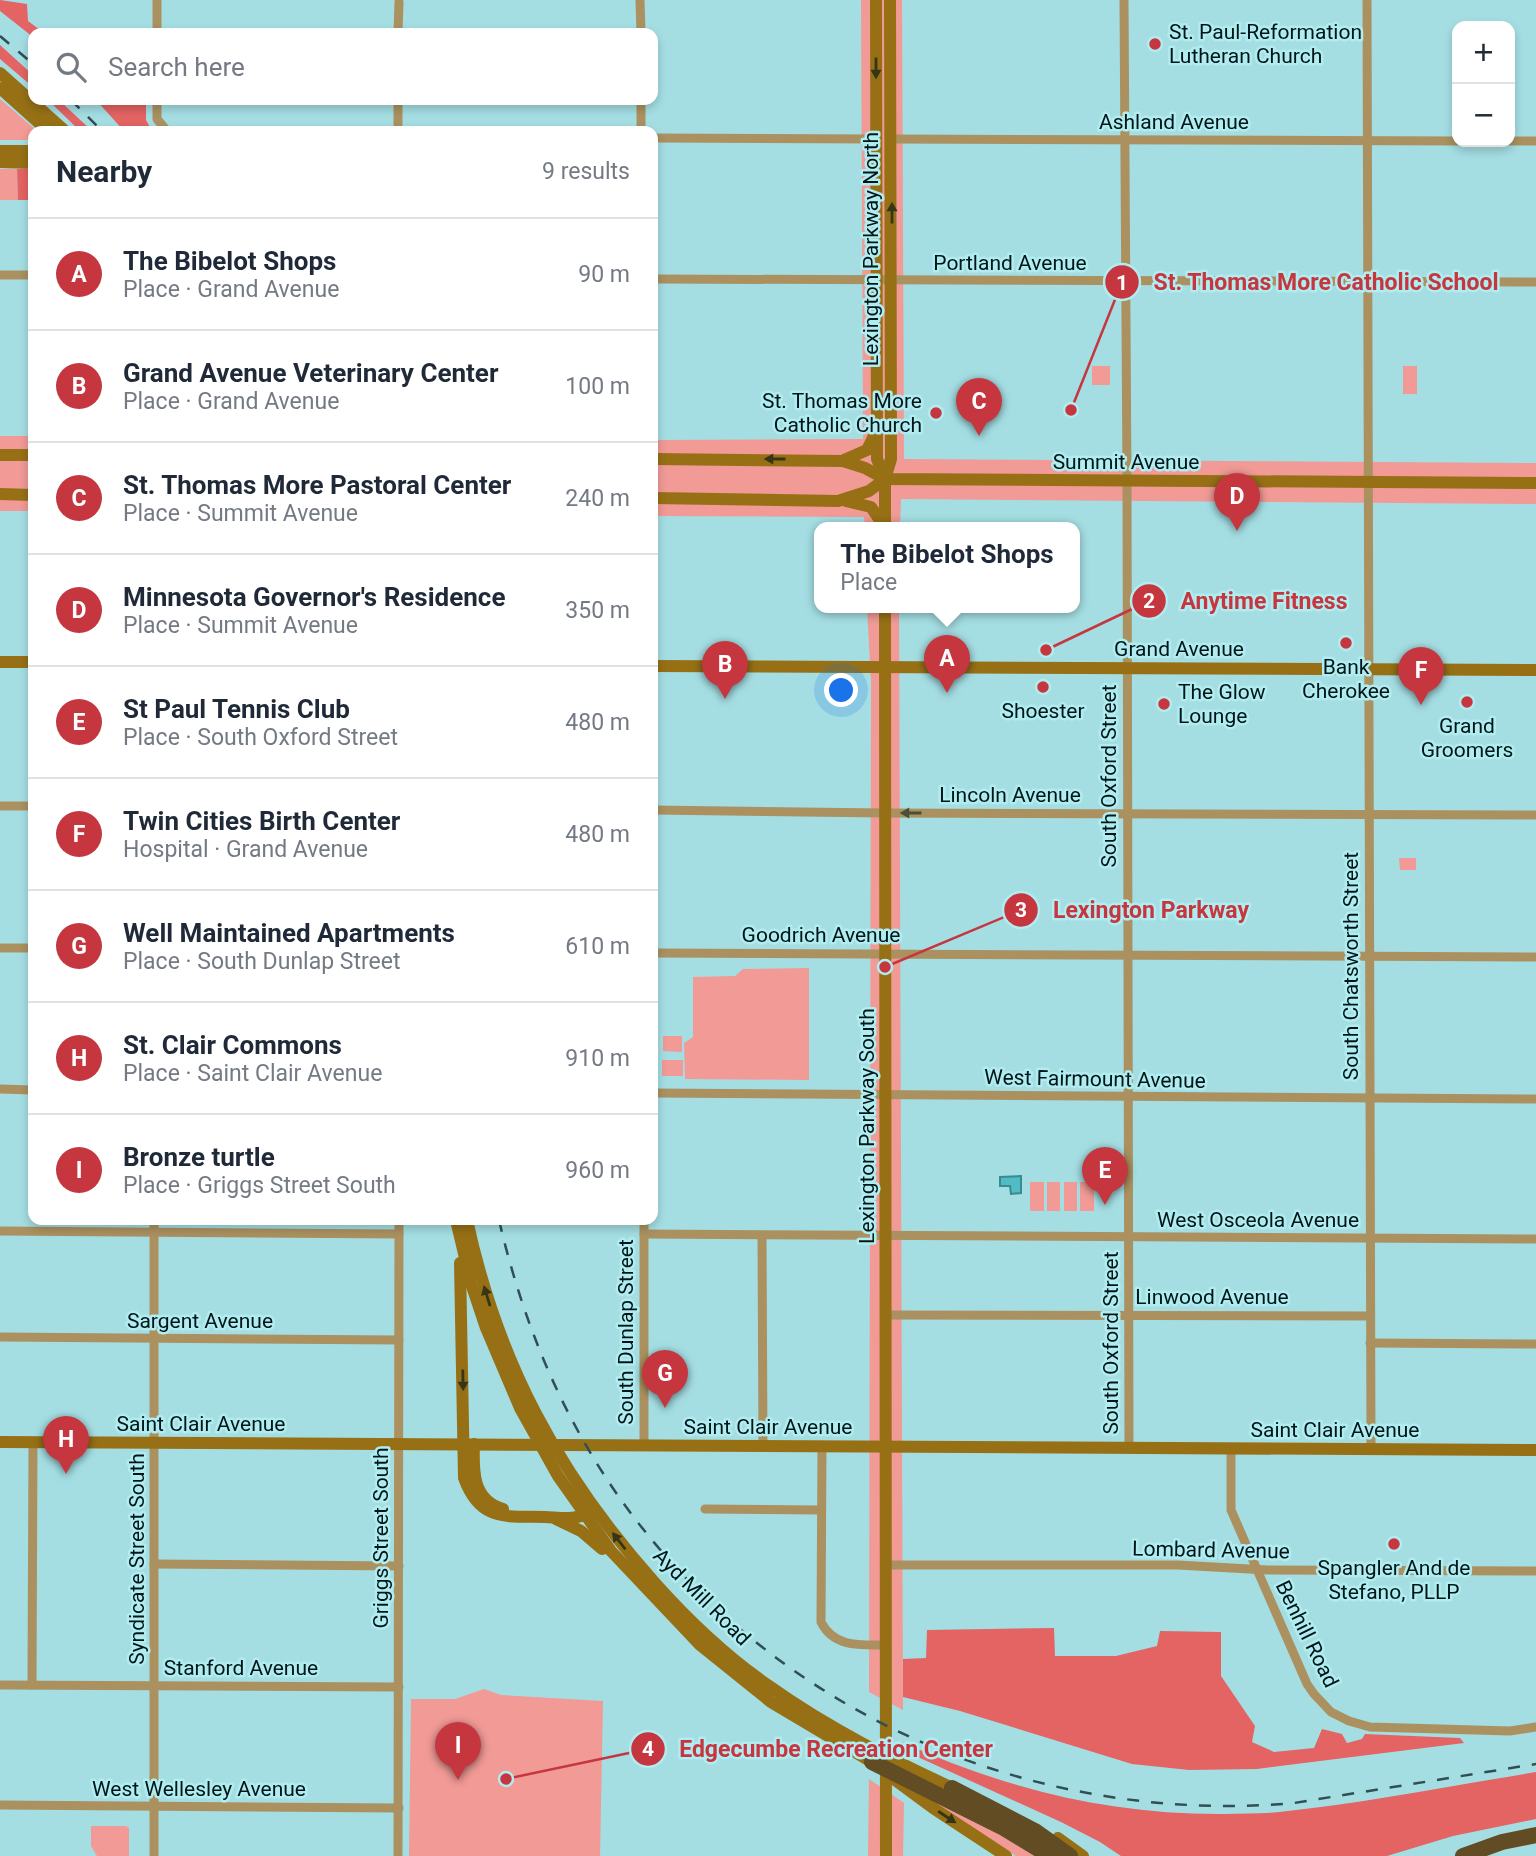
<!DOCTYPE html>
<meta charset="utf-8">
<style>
body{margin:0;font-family:Roboto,sans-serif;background:#f6f6f7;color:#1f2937}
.controls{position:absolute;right:21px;top:21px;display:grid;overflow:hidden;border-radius:14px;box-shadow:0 4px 10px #0003}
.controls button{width:63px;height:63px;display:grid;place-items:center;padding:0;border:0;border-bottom:2px solid #e0e1e3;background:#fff;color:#1f2937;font:35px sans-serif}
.you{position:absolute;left:842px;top:691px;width:24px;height:24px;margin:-18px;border:5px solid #fff;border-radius:50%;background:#1a73e8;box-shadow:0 0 0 10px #1a73e833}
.badge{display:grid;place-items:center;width:46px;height:46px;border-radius:50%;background:#c6363e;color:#fff;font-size:23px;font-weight:700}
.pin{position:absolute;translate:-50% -58px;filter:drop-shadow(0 2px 4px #0008)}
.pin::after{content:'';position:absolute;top:37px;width:24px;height:21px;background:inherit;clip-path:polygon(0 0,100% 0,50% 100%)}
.popup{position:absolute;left:814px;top:522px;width:266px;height:91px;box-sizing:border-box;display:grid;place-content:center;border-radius:14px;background:#fff;filter:drop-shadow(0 2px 5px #0005);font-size:23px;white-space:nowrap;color:#747a83}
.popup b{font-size:26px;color:#1f2937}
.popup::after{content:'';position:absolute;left:50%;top:100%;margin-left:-14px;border:14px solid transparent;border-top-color:#fff}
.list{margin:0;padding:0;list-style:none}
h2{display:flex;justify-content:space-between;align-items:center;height:91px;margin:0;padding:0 28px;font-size:30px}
h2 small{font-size:23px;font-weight:400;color:#747a83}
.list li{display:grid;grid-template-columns:46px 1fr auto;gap:21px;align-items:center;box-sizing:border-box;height:112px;padding:0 28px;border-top:2px solid #e0e1e3}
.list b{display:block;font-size:26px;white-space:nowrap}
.list p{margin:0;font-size:23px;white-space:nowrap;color:#747a83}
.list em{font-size:23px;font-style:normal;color:#747a83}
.icon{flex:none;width:38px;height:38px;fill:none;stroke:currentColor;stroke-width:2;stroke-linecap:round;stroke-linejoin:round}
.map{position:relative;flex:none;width:1536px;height:1856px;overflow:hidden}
.search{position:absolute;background:#fff;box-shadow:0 4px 10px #0003;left:28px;top:28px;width:630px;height:77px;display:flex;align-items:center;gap:18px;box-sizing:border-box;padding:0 24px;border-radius:14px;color:#747a83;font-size:26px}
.panel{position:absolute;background:#fff;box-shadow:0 4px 10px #0003;left:28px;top:126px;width:630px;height:1099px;border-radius:14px}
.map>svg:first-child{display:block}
.green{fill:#f19a96}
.forest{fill:#e46363}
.water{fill:#52bcc4;stroke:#3a8a90;stroke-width:2}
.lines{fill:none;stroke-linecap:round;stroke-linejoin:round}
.street{stroke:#ab9160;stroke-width:9}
.secondary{stroke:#977016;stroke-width:12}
.highway{stroke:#614c23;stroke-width:16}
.rail{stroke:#304f52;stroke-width:2.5;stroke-dasharray:12 12;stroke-linecap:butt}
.oneway{fill:#363617}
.oneway2{fill:#4d4d38}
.poi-dot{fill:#c6363e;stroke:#b1ecf0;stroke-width:2.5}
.labels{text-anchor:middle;stroke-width:5;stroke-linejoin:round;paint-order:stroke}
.poi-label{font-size:21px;fill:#011618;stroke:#b1ecf0}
.street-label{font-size:21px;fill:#011618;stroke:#b1ecf0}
.leader{fill:none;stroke:#c6363e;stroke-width:2.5}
.callout-dot{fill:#c6363e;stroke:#b1ecf0;stroke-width:2.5}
.mark-label{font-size:21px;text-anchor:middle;font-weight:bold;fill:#fff}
.callout-label{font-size:23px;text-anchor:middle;font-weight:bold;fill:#c6363e;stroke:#b1ecf0;stroke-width:5;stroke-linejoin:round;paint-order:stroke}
</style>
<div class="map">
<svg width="1536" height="1856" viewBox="0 0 1536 1856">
<rect width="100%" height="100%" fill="#a4dee3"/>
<g class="green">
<polygon points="861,0 902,0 904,459 1536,463 1536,504 901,499 900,527 865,527 864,517 653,516 653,440 863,439"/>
<polygon points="0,99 37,131 33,131 33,138 30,140 0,140"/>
<polygon points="0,169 17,169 18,200 0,200"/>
<rect x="1092" y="366" width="18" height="19"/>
<rect x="1403" y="366" width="14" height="28"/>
<rect x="0" y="436" width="33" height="75"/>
<polygon points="867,607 899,607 903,1710 869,1692 871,681"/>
<polygon points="1399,858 1416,858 1416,870 1400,870"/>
<polygon points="809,968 809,1080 685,1079 684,1043 693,1037 693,977 735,976 743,969"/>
<polygon points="663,1036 682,1036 682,1052 663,1051"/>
<rect x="662" y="1060" width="21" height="16"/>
<rect x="1030" y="1182" width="14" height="29"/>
<rect x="1047" y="1182" width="13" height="29"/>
<rect x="1064" y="1182" width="13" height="29"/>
<rect x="1080" y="1182" width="14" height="29"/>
<polygon points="484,1689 501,1695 603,1701 600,1856 409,1856 411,1699 455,1699"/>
<polygon points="869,1779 904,1803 903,1856 868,1856"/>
<polygon points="914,1790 1045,1856 1016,1856"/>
<polygon points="91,1826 126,1826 129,1828 129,1856 97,1856 91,1846"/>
</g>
<g class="forest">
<polygon points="0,0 27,4 28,21 44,33 33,33 33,37 0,11"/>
<polygon points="0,45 33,75 33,87 0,59"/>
<polygon points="48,100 59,100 92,131 80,131"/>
<polygon points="96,100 146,103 146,120 152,131 124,131"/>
<polygon points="17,169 33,169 33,200 18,200"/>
<polygon points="1054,1628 1055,1656 1116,1656 1157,1646 1160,1631 1221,1632 1221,1676 1255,1726 1252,1742 1274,1752 1314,1748 1322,1729 1342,1734 1347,1743 1362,1739 1365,1734 1460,1738 1464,1743 1257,1769 1189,1770 1132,1764 960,1711 903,1697 903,1659 926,1658 927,1630"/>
<path d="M902 1742C1005 1789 1111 1815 1225 1814 1243 1813 1261 1814 1279 1812 1365 1803 1450 1786 1536 1772V1819L1453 1836 1387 1856H1121L1100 1842 1061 1822 898 1748Z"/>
</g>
<polygon class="water" points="1021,1176 1021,1193 1011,1194 1010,1186 1000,1186 1000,1177"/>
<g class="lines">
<g class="street">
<polyline points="640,0 641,33"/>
<polyline points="1124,0 1127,482 1129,1448"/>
<polyline points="1367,0 1371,1449"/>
<polyline points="157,33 157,0"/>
<polyline points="398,33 399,2"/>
<polyline points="157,100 157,119 167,131"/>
<polyline points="398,100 398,131"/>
<polyline points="641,100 641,131"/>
<polyline points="653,138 876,139"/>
<polyline points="891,139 1457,141"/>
<polyline points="1510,141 1536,141"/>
<polyline points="0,275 33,275"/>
<polyline points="653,279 1536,282"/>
<polyline points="0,806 33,806"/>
<polyline points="653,810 885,813 1536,815"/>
<polyline points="0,948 33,948"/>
<polyline points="653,953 1536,957"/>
<polyline points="0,1089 33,1090"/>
<polyline points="653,1093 1536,1099"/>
<polyline points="644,1220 644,1445"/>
<polyline points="0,1231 399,1234"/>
<polyline points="644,1234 1536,1239"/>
<polyline points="762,1236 763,1445"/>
<polyline points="886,1315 1370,1316"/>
<polyline points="0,1337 399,1340"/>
<polyline points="1370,1343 1536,1344"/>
<path d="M822 1446 821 1622C834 1648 861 1645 886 1645"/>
<polyline points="1231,1448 1231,1510 1307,1684 1314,1694 1331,1712 1349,1721 1370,1727 1510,1731 1536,1727"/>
<polyline points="705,1509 821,1510"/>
<polyline points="154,1564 399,1566"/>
<polyline points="886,1565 1178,1565 1267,1570 1536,1571"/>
<polyline points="0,1685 399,1687"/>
<polyline points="32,1685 33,1442"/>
<polyline points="0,1805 399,1808"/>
<polyline points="154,1856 154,1220"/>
<polyline points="398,1856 399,1220"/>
</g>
<g class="secondary">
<polyline points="876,0 877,459 885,479"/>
<polyline points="0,73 65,131"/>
<polyline points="0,88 48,131"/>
<polyline points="0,151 33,151"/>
<polyline points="0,162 33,163"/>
<polyline points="0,455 33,455"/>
<polyline points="653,459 843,461 865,468 885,479 1536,483"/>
<polyline points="844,460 867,450 874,436"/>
<polyline points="0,494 33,495"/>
<polyline points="653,498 838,501 869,491 885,479"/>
<polyline points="846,501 871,507 883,525"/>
<polyline points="885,527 885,479 891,459 890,0"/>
<polyline points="885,607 886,1856"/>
<polyline points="0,662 33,662"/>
<polyline points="653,666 1536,670"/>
<polyline points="456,1220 471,1283 486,1328 520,1408 558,1476 611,1551 699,1644 771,1702 877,1765"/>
<path d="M467 1220C498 1363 558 1474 655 1583 689 1621 727 1657 769 1686 828 1728 894 1761 959 1791"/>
<path d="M460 1263 464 1478C480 1522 506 1516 545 1517 559 1518 576 1520 588 1513"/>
<polyline points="0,1442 1536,1450"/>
<path d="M474 1444C473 1470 472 1500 503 1509"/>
<polyline points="556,1519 581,1531 602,1549"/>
<polyline points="891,1777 933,1808 1006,1856"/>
<polyline points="1058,1838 1083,1856"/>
</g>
<g class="highway">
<polyline points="872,1762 1002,1827 1050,1856"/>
<polyline points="952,1788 1035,1831 1070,1856"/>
<polyline points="1463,1856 1502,1842 1536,1835"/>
</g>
<g class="rail">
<polyline points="0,36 33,64"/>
<polyline points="71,100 102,131"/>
<path d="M499 1220C522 1319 560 1413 619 1497 772 1713 1033 1826 1294 1803L1536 1764"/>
</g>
</g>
<defs><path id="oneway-solid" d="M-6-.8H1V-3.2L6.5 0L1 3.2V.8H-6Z" transform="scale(1.75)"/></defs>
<g class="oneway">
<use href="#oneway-solid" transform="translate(876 68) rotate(90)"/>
<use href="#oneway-solid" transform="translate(892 213) rotate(-90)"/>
<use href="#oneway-solid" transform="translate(775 459) rotate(180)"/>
<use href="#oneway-solid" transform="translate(487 1296) rotate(-107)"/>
<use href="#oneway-solid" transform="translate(463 1380) rotate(89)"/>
<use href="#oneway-solid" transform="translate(619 1541) rotate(-128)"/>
<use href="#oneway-solid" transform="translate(947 1817) rotate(33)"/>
</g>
<use class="oneway2" href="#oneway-solid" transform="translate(911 813) rotate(180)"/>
<g class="poi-dot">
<circle cx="1155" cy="44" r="7"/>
<circle cx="936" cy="413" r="7"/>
<circle cx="1346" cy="643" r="7"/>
<circle cx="1043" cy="687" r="7"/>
<circle cx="1467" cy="702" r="7"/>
<circle cx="1164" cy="704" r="7"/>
<circle cx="1394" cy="1544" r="7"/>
</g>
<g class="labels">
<g class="poi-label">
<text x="1169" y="39" text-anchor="start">St. Paul-Reformation<tspan x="1169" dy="24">Lutheran Church</tspan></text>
<text x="922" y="408" text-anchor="end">St. Thomas More<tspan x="922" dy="24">Catholic Church</tspan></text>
<text x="1346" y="674">Bank<tspan x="1346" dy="24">Cherokee</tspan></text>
<text x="1178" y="699" text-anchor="start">The Glow<tspan x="1178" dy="24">Lounge</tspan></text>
<text x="1043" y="718">Shoester</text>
<text x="1467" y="733">Grand<tspan x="1467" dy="24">Groomers</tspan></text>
<text x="1394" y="1575">Spangler And de<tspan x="1394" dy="24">Stefano, PLLP</tspan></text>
</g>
<g class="street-label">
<text x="1174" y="129">Ashland Avenue</text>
<text transform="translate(871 249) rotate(-90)" y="7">Lexington Parkway North</text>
<text x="1010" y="270">Portland Avenue</text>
<text x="1126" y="469">Summit Avenue</text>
<text x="1179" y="656">Grand Avenue</text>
<text transform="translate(1109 776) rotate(-90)" y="7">South Oxford Street</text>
<text x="1010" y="802">Lincoln Avenue</text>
<text x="821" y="942">Goodrich Avenue</text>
<text transform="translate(1351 966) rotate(-90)" y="7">South Chatsworth Street</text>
<text transform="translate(1095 1079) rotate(1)" y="7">West Fairmount Avenue</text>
<text transform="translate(867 1126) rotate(-90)" y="7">Lexington Parkway South</text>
<text x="1258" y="1227">West Osceola Avenue</text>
<text x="1212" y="1304">Linwood Avenue</text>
<text x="200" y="1328">Sargent Avenue</text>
<text transform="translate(626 1332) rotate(-90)" y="7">South Dunlap Street</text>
<text transform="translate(1111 1343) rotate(-90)" y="7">South Oxford Street</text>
<text x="201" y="1431">Saint Clair Avenue</text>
<text x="768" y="1434">Saint Clair Avenue</text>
<text x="1335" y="1437">Saint Clair Avenue</text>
<text transform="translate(381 1538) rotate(-90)" y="7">Griggs Street South</text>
<text transform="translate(1211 1550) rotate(1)" y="7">Lombard Avenue</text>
<text transform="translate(137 1559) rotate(-90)" y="7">Syndicate Street South</text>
<text transform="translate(702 1597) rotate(45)" y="7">Ayd Mill Road</text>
<text transform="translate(1307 1634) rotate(64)" y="7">Benhill Road</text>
<text x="241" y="1675">Stanford Avenue</text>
<text x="199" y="1796">West Wellesley Avenue</text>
</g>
</g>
<path class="leader" d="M1071 410L1122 282M1046 650L1149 601M885 967L1021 910M506 1779L648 1749"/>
<g class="callout-dot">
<circle cx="1071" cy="410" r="7"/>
<circle cx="1046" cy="650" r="7"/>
<circle cx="885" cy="967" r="7"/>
<circle cx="506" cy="1779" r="7"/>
<circle cx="1122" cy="282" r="18"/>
<circle cx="1149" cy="601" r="18"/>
<circle cx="1021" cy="910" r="18"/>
<circle cx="648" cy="1749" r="18"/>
</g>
<g class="mark-label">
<text x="1122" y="290">1</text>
<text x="1149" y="608">2</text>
<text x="1021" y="917">3</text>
<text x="648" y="1756">4</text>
</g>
<g class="callout-label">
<text x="1326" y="290">St. Thomas More Catholic School</text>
<text x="1264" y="609">Anytime Fitness</text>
<text x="1151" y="918">Lexington Parkway</text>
<text x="836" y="1757">Edgecumbe Recreation Center</text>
</g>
</svg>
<div class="controls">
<button>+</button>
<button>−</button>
</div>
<div class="you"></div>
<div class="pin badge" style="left:947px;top:693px">A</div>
<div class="popup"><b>The Bibelot Shops</b>Place</div>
<div class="pin badge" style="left:725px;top:699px">B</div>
<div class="pin badge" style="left:979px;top:436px">C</div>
<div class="pin badge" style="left:1237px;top:531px">D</div>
<div class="pin badge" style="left:1105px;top:1205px">E</div>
<div class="pin badge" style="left:1421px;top:705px">F</div>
<div class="pin badge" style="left:665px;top:1408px">G</div>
<div class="pin badge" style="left:66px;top:1474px">H</div>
<div class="pin badge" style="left:458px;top:1780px">I</div>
<div class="search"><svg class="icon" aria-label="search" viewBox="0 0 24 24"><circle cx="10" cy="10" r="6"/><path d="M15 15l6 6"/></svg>Search here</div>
<section class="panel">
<h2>Nearby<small>9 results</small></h2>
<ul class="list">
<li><span class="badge">A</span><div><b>The Bibelot Shops</b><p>Place · Grand Avenue</p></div><em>90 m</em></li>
<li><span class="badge">B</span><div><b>Grand Avenue Veterinary Center</b><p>Place · Grand Avenue</p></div><em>100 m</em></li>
<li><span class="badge">C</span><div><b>St. Thomas More Pastoral Center</b><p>Place · Summit Avenue</p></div><em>240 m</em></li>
<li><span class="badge">D</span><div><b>Minnesota Governor's Residence</b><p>Place · Summit Avenue</p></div><em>350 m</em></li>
<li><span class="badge">E</span><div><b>St Paul Tennis Club</b><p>Place · South Oxford Street</p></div><em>480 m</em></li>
<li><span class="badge">F</span><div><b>Twin Cities Birth Center</b><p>Hospital · Grand Avenue</p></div><em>480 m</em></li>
<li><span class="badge">G</span><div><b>Well Maintained Apartments</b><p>Place · South Dunlap Street</p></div><em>610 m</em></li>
<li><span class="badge">H</span><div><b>St. Clair Commons</b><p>Place · Saint Clair Avenue</p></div><em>910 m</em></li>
<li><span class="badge">I</span><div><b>Bronze turtle</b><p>Place · Griggs Street South</p></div><em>960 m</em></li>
</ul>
</section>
</div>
